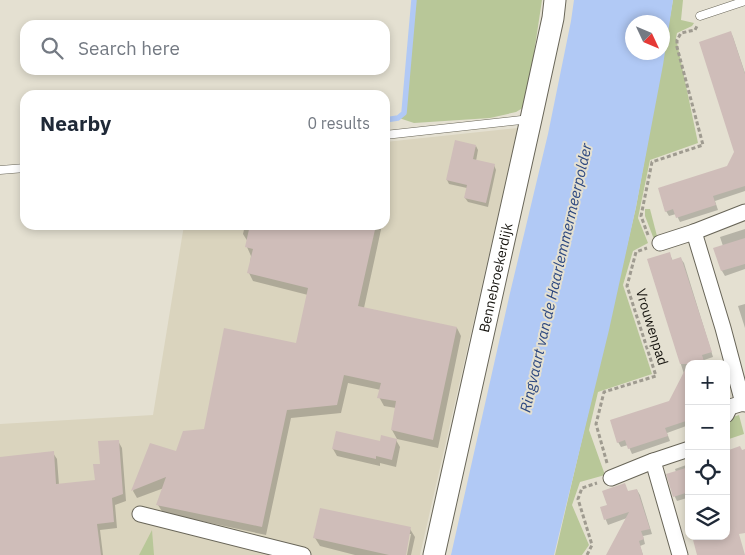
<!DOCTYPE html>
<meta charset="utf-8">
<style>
body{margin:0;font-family:"IBM Plex Sans",sans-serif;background:#f6f6f7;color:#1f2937}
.controls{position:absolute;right:15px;bottom:15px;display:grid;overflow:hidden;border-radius:10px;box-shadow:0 2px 8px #0003}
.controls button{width:45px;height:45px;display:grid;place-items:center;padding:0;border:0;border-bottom:1px solid #e0e1e3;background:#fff;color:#1f2937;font:25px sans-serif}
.compass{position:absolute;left:625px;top:15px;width:45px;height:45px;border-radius:50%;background:#fff;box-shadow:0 2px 8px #0003;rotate:134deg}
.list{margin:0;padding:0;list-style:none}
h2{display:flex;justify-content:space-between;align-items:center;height:65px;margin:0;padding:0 20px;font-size:21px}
h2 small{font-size:16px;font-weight:400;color:#747a83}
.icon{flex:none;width:28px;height:28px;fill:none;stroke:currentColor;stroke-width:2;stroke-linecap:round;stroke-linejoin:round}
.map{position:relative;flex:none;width:745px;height:555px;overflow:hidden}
.search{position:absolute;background:#fff;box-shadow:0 2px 8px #0003;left:20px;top:20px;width:370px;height:55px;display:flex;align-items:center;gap:12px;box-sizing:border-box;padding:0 18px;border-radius:15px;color:#747a83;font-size:19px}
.panel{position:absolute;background:#fff;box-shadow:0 2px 8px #0003;left:20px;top:90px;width:370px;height:140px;border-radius:15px}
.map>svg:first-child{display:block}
.built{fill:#dad4be}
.green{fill:#b8c798}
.water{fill:#b1c9f5;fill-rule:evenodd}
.shadow{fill:#0003}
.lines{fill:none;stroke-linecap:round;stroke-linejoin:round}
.stream{stroke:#b1c9f5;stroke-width:5.5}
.building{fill:#cfbdb9}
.lane-casing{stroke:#686558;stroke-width:9}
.street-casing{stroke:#686558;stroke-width:17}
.secondary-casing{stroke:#686558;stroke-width:23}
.path{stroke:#9f9b90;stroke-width:3;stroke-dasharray:4 2.5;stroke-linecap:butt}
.lane{stroke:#fff;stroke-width:8}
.street{stroke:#fff;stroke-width:15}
.secondary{stroke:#fff;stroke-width:21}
.labels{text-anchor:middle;stroke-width:4;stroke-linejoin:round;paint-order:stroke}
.street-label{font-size:14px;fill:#15130e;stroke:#e4e0d1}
.water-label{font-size:15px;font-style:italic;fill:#2d487f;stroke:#e4e0d1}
</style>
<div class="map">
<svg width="745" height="555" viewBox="0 0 745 555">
<rect width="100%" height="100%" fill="#e4e0d1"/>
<polygon class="built" points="518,128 420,555 0,555 0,424 153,415 184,225 385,225 385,142"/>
<g class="green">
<polygon points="414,0 542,0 526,106 516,112 490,118 414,123 399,118 404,113"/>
<polygon points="673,0 683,0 681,20 694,23 692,26 677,33 676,38 698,143 650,160 638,218 648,243 633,251 623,285 652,374 598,392 589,430 605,475 580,482 572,505 589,545 582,555 555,555 636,207"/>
<polygon points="645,209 650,209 658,240 655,242 645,216"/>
<polygon points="739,415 744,434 726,440 726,427 730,418"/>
<polygon points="152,530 154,555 139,555"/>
</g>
<path class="water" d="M574 0H673L663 65 636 207 609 330 554 555H451L510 293 548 134 571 21ZM632 22H662V52H632Z"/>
<g class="shadow">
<polygon points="731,33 733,37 745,73 745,191 715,201 718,210 680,222 676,214 669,216 666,211 727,168 735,152"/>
<polygon points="476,146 478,150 476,161 494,165 496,170 488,207 468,202 465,198 467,188 449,184 447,180"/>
<polygon points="385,184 389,191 385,211"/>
<polygon points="245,225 382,225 364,308 457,328 461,336 438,448 397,439 392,430 396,408 384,406 379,397 381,390 348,383 341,413 291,418 266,535 163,513 158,505 164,488 137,498 133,491 151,444 176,453 205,430 297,344 308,295 253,281 249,273 251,256 247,247 248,242 243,234"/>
<polygon points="745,229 745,269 725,276 722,271 715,249 723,246 720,237"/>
<polygon points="669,253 673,261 681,259 684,263 713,357 704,360 705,364 689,364 689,425 667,433 670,441 632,454 628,445 621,447 618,442 670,402 684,374 648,260"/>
<polygon points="745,304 745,328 738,306"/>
<polygon points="396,440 400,447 396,467 380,463 380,466 337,456 333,449"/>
<polygon points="118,441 122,448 126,501 115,505 117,528 100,530 103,555 0,555 0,458 53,453 57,459 59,485 96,482 101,465"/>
<polygon points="689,464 689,504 687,498 677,501 675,497 668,475 676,472 675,469"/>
<polygon points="625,485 628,493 637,490 640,495 652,534 643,536 645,544 640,546 643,555 607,555 627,518 608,525 601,508 608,506"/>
<polygon points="410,529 415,537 411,555 407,555 411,534 409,534 404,555 355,555 320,546 315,538"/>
</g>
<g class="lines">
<polyline class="stream" points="385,120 398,118 404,113 414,0"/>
</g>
<g class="building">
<polygon points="731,31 745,74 745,186 713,196 716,205 676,218 673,209 665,212 658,188 727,166 734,152 699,42"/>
<polygon points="455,140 476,145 473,159 495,164 486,203 464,198 467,185 446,180"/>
<polygon points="250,225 376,225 358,306 457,327 433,440 391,430 396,401 377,398 381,383 344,375 337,405 287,410 262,527 156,505 166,477 131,491 150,443 176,451 183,431 204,429 224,328 296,343 308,288 247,273 253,249 245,247"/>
<polygon points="745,238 745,264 721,271 713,248"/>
<polygon points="670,252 672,260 681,257 712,352 702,355 705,364 689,364 689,420 665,428 668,436 628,449 625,440 617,443 610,420 669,401 688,364 680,364 647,259"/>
<polygon points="336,431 380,441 381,435 397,439 392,460 376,456 376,459 332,449"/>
<polygon points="119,440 123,494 112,498 114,522 97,524 101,555 0,555 0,457 54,451 56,484 95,480 93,464 100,464 98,441"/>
<polygon points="740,446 742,450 745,449 745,533 739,534 745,555 697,555 692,536 726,536 726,451"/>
<polygon points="689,467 689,492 673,497 666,474"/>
<polygon points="625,483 628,491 637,489 650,529 641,531 644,539 639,541 643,555 606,555 629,512 604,520 600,507 607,505 602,491"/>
<polygon points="320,508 411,527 406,555 389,555 313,538"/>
</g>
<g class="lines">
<defs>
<g id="lane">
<polyline points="700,16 745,1"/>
<polyline points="385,135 530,119"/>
<polyline points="0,170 25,168"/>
</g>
<g id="street">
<polyline points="694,232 723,328 743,403"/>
<polyline points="660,243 694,232 745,212"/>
<polyline points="726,415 730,407 743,403 745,404"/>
<polyline points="611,478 653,461"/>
<polyline points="140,514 303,555"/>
<polyline points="680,555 653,461 689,449"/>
</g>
<g id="secondary">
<path id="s1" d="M434 555 531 119 553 18 555 0"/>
</g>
</defs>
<use href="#lane" class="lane-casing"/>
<use href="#street" class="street-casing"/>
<use href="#secondary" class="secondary-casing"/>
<g class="path">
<polyline points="648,235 641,216 652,162 703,145 677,47 677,40 681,33 695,30 697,26"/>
<polyline points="607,463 596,424 604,392 656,376 627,286 636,252 647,248"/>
<polyline points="587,555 592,545 578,499 582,488 597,483"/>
</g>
<use href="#lane" class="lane"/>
<use href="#street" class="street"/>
<use href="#secondary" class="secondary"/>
</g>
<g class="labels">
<g class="street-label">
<text dy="5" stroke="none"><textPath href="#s1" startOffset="284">Bennebroekerdijk</textPath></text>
<text transform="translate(652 327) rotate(73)" y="5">Vrouwenpad</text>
</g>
<g class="water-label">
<text transform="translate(556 278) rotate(-77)" y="5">Ringvaart van de Haarlemmermeerpolder</text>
</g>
</g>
</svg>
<div class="controls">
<button>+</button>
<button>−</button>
<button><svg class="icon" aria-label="locate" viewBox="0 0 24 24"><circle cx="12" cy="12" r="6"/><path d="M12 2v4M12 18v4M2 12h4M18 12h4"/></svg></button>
<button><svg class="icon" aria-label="layers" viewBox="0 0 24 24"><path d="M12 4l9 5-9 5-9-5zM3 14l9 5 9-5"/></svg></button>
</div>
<svg class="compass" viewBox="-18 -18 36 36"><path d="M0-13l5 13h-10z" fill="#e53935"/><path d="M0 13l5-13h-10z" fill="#747a83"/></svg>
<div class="search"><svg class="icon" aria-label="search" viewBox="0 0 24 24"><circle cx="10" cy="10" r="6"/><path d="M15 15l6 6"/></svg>Search here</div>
<section class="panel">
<h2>Nearby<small>0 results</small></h2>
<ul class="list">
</ul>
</section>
</div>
